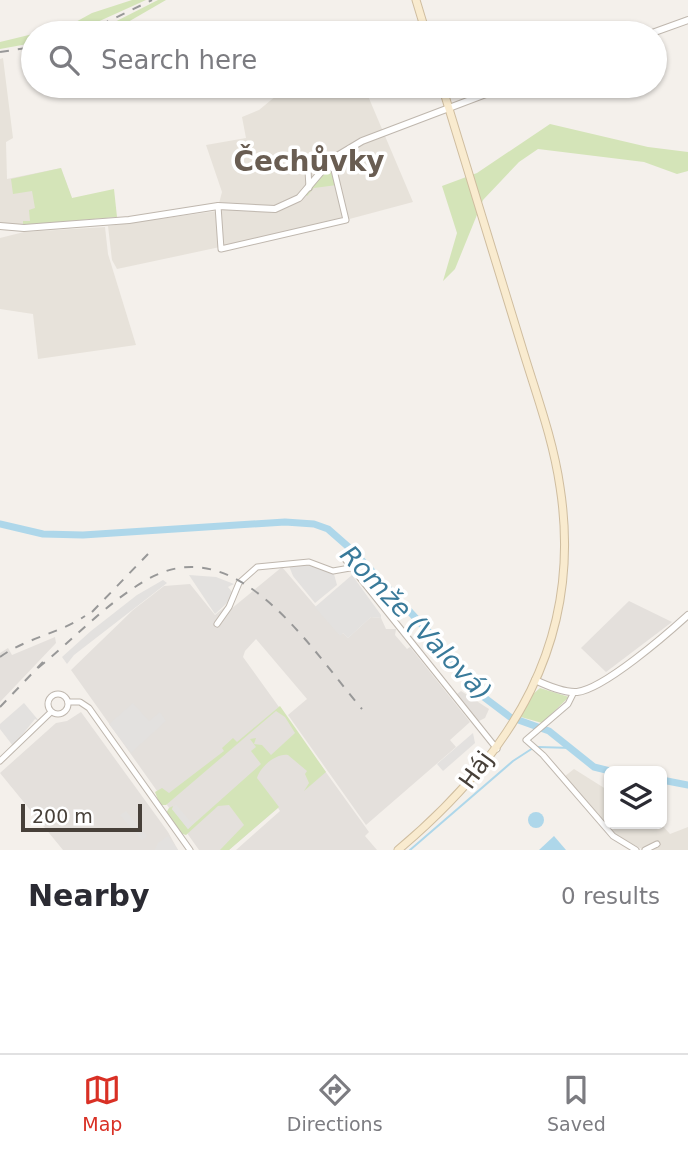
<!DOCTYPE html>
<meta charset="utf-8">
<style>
body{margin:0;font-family:"DejaVu Sans",sans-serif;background:#f2f2f3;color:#2b2b33}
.controls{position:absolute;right:21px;bottom:21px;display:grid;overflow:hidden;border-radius:10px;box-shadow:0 2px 5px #0004}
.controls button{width:63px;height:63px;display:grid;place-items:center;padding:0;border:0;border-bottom:2px solid #e1e1e2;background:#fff;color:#2b2b33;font:35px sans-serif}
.scale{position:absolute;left:21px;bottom:18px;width:121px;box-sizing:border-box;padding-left:7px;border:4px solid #474039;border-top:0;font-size:19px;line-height:24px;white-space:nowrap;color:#474039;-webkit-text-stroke:5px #fff;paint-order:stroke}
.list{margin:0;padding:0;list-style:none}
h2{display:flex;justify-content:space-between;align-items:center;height:91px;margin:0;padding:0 28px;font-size:30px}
h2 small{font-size:23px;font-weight:400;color:#7c7c81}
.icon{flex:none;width:38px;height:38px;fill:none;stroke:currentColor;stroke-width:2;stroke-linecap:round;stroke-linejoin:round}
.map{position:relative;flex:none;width:688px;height:850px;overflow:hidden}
.search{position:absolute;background:#fff;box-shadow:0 2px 5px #0004;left:21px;right:21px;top:21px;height:77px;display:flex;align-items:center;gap:18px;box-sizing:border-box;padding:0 24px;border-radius:38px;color:#7c7c81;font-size:26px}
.sheet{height:203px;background:#fff}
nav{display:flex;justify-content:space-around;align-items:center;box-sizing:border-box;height:98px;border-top:2px solid #e1e1e2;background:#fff;font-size:19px;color:#7c7c81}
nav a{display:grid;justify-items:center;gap:4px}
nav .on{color:#d93025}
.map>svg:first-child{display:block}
.residential{fill:#e7e2da}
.industrial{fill:#e4e0dc}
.green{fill:#d4e4b8}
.parking{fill:#e3e1df}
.water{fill:#aed7ea}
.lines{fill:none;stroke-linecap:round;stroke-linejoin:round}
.stream{stroke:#aed7ea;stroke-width:2}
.river{stroke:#aed7ea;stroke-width:7}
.minor-casing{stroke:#bfb7ae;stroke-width:7}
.tertiary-casing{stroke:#bfb7ae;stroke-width:8}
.secondary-casing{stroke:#cfbd9f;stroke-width:9}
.minor{stroke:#fff;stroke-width:5}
.tertiary{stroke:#fff;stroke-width:6}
.secondary{stroke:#f9ebcf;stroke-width:7}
.rail{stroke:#989898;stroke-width:2;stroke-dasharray:9 9;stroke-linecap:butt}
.labels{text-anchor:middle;stroke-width:7;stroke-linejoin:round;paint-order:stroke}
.street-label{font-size:24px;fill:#474039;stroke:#fff}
.water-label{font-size:26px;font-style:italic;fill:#397a9a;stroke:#fff}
.quarter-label{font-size:28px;font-weight:bold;fill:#695d52;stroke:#fff}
</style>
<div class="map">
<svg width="688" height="850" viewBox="0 0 688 850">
<rect width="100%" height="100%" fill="#f4f0eb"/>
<g class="residential">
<polygon points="3,58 13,138 6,142 7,179 61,168 72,198 75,220 23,226 0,224 0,59"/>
<polygon points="288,86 370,86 368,96 413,202 342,221 117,269 112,260 108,226 217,211 222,192 206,145 246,138 242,117 259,110"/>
<polygon points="105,227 108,254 136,345 38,359 33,314 0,309 0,238 24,232"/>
<polygon points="574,769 609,791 609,824 661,824 670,834 688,827 688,850 644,850 613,834 564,777"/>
</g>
<g class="industrial">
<polygon points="282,567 340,635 343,633 348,638 371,617 381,618 386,629 396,629 395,635 407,649 410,647 470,722 450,740 456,747 366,825 288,715 307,699 256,639 245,651 243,657 369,832 365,836 377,850 236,850 280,811 278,808 229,850 199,850 71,670 133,610 164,586 190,584 215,615 227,605 231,609"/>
<polygon points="629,601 672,622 606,672 581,648"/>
<polygon points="55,637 56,643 0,702 0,653 8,648 12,655"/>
<polygon points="461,691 489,709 485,718 479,721 470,712 457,694"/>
<polygon points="81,712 168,832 178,850 63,850 0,773 56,723 67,721"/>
</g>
<g class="green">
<polygon points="132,0 146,0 73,33 38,33 72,24 92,13"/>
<polygon points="158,0 166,0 109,33 93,33"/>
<polygon points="33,34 33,43 0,49 0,42"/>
<polygon points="550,124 648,147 688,152 688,171 677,174 644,162 538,149 519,162 483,200 455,269 443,281 457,233 442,186 477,173"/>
<polygon points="328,167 337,185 314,188 307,196 305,194"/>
<polygon points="61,168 72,198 114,189 117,217 23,225 23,221 30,221 29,210 35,208 32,191 13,194 11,179"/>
<polygon points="540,688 569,697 542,723 521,717 532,695"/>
<path d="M280 706 326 772 304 791 309 783 305 774 307 771 288 755C276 753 260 767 257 778L279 807 229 850H220L244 825 229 805 218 806 186 835 180 833 166 813 169 808 173 806 172 809 188 829 261 764 251 751 256 747 250 739 256 738 254 744 262 745 271 755 295 733 285 717 276 711 166 805H160L155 792 162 788 169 793 224 751 222 748 233 738 237 742Z"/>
</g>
<g class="parking">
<polygon points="308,564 334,574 337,585 315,603 293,576 289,566"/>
<polygon points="189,575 216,577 234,584 228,587 233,593 226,604 215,614"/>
<polygon points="352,575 381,615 381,618 371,617 348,638 343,633 340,636 315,607"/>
<polygon points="163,580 167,583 74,655 67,664 62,657 91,631 137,595"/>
<polygon points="24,703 39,721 35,719 13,746 0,729 0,724"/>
<polygon points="133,703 149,721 160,712 166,721 131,753 109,724"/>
<polygon points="473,733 475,743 443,771 437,764"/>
<polygon points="176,805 191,822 199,818 188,829 172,809"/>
<polygon points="126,811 147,836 142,840 120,815"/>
<polygon points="168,836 178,850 155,850 158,843"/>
</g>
<g class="water">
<circle cx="536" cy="820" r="8"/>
<polygon points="554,836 566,850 539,850"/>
</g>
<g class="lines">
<g class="stream">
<polyline points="538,747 572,748"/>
<polyline points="410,850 513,761 533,748"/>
</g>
<g class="river">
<polyline points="0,524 43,534 83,535 285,522 314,524 328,529 353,551 439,643 473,689 510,717 549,731 594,767 610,771"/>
<polyline points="662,780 688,785"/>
</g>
<defs>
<g id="minor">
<polyline points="218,206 221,249 346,220 334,170 324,160 318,160 308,170 309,188"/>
<polyline points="344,558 497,749"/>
<polyline points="217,624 229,607 239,583 257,567 309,562 333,571 350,568"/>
<polyline points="574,692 568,704 526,740 543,755 613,836 636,850"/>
<circle cx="58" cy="704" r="10"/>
<polyline points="68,702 80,702 89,708 190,850"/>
<polyline points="0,761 51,712"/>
<polyline points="645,850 657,844"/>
</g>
<g id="tertiary">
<polyline points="652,33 688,20"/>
<polyline points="0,226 24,228 129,220 218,206 275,209 299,198 332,159 362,141 507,86"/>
<path d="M535 680C548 686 564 693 577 692 604 689 667 634 688 615"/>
</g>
<g id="secondary">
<polyline points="416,0 426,33"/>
<path d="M398 850C512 754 584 641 560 487 553 438 535 391 521 344 495 258 468 172 442 86"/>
</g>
</defs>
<use href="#minor" class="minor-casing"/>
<use href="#tertiary" class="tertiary-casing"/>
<use href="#secondary" class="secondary-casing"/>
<use href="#minor" class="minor"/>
<use href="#tertiary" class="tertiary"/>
<use href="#secondary" class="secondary"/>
<g class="rail">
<polyline points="84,33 152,0"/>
<polyline points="0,52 33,47"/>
<polyline points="92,612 148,554"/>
<path d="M0 657C26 638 58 634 85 616"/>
<path d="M38 668C74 639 108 601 150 578 239 530 312 651 362 709"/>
<polyline points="0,707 43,662"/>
</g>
</g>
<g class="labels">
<g class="street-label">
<text transform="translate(476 770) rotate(-54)" y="8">Háj</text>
</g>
<g class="water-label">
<text transform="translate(416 623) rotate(46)" y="9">Romže (Valová)</text>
</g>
<g class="quarter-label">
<text x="309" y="171">Čechůvky</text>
</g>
</g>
</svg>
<div class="controls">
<button><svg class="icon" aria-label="layers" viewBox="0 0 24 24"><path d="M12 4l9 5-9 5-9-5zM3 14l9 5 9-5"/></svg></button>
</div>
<div class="scale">200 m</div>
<div class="search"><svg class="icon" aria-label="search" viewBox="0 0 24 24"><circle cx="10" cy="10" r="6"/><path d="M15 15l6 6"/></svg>Search here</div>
</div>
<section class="sheet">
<h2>Nearby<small>0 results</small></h2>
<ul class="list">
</ul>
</section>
<nav>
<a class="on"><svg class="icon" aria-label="map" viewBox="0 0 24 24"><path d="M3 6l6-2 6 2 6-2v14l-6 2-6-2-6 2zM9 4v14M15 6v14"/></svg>Map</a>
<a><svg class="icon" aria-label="directions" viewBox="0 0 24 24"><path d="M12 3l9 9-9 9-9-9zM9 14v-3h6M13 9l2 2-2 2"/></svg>Directions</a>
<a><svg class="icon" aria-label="saved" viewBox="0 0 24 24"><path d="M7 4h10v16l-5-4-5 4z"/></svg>Saved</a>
</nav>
